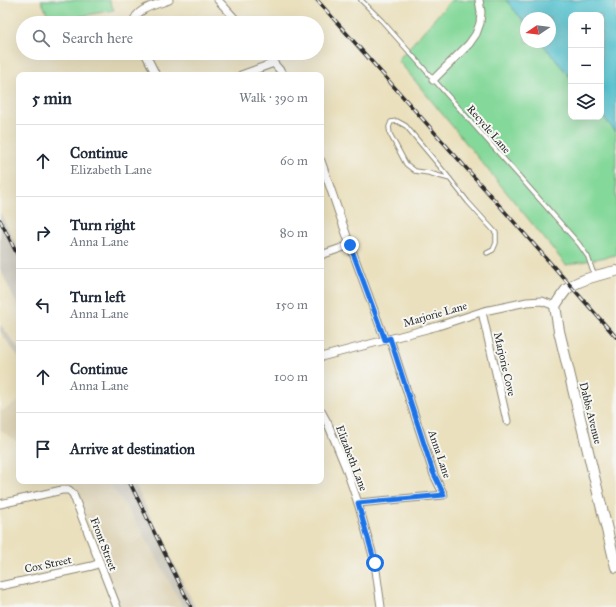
<!DOCTYPE html>
<meta charset="utf-8">
<style>
body{margin:0;font-family:"IM FELL Great Primer",serif;background:#f6f6f7;color:#1f2937}
.controls{position:absolute;right:12px;top:12px;display:grid;overflow:hidden;border-radius:8px;box-shadow:0 4px 16px #0002}
.controls button{width:36px;height:36px;display:grid;place-items:center;padding:0;border:0;border-bottom:1px solid #e0e1e3;background:#fff;color:#1f2937;font:20px sans-serif}
.compass{position:absolute;left:520px;top:12px;width:36px;height:36px;border-radius:50%;background:#fff;box-shadow:0 4px 16px #0002;rotate:257deg}
.stop{position:absolute;width:12px;height:12px;margin:-9px;border:3px solid #1a73e8;border-radius:50%;background:#fff}
.stop.end{background:#1a73e8;border-color:#fff;box-shadow:0 1px 4px #0008}
.list{margin:0;padding:0;list-style:none}
h2{display:flex;justify-content:space-between;align-items:center;height:52px;margin:0;padding:0 16px;font-size:17px}
h2 small{font-size:13px;font-weight:400;color:#747a83}
.list li{display:grid;grid-template-columns:26px 1fr auto;gap:12px;align-items:center;box-sizing:border-box;height:72px;padding:0 16px;border-top:1px solid #e0e1e3}
.list b{display:block;font-size:15px;white-space:nowrap}
.list p{margin:0;font-size:13px;white-space:nowrap;color:#747a83}
.list em{font-size:13px;font-style:normal;color:#747a83}
.icon{flex:none;width:22px;height:22px;fill:none;stroke:currentColor;stroke-width:2;stroke-linecap:round;stroke-linejoin:round}
.map{position:relative;flex:none;width:616px;height:607px;overflow:hidden}
.search{position:absolute;background:#fff;box-shadow:0 4px 16px #0002;left:16px;top:16px;width:308px;height:44px;display:flex;align-items:center;gap:10px;box-sizing:border-box;padding:0 14px;border-radius:22px;color:#747a83;font-size:15px}
.panel{position:absolute;background:#fff;box-shadow:0 4px 16px #0002;left:16px;top:72px;width:308px;height:412px;border-radius:8px}
.map>svg:first-child{display:block}
.built{fill:#dbd0b1}
.industrial{fill:#c8c4b8}
.green{fill:#84d89a;stroke:#588262}
.water{fill:#59c5d1;stroke:#42787e}
.lines{fill:none;stroke-linecap:round;stroke-linejoin:round}
.lane-casing{stroke:#8a8674;stroke-width:5.5}
.street-casing{stroke:#8a8674;stroke-width:9}
.secondary-casing{stroke:#8a8674;stroke-width:12}
.lane{stroke:#fff;stroke-width:3.5}
.street{stroke:#fff;stroke-width:7}
.secondary{stroke:#fff;stroke-width:10}
.rail-casing{stroke:#2b2b2b;stroke-width:3.5}
.rail{stroke:#f6f6f2;stroke-width:2;stroke-dasharray:6;stroke-linecap:butt}
.route{stroke:#1a73e8;stroke-width:5}
.labels{text-anchor:middle;stroke-width:4;stroke-linejoin:round;paint-order:stroke}
.street-label{font-size:11px;fill:#2b2b2b;stroke:#f6f6f2}
</style>
<div class="map">
<svg width="616" height="607" viewBox="0 0 616 607">
<rect width="100%" height="100%" fill="#f6f6f2"/>
<filter id="ink" filterUnits="userSpaceOnUse"><feTurbulence type="fractalNoise" baseFrequency=".025" numOctaves="2"/><feDisplacementMap in="SourceGraphic" scale="8" xChannelSelector="R" yChannelSelector="G"/><feConvolveMatrix kernelMatrix="1 2 1 2 8 2 1 2 1" color-interpolation-filters="sRGB"/></filter>
<filter id="wash" filterUnits="userSpaceOnUse"><feTurbulence type="fractalNoise" baseFrequency=".012" numOctaves="4" result="noise"/><feDisplacementMap in="SourceGraphic" scale="16" xChannelSelector="R" yChannelSelector="G"/><feGaussianBlur stdDeviation="0.9" result="paint"/><feColorMatrix in="noise" values="0 0 0 0 0 0 0 0 0 0 0 0 0 0 0 0 0 1.4 0 .05"/><feComposite in="paint" operator="in"/></filter>
<g filter="url(#wash)">
<rect width="100%" height="100%" fill="#eae0bd"/>
<g class="built">
<polygon points="19,401 19,443 0,430 0,412"/>
<polygon points="61,481 108,481 139,526 183,607 120,607 89,522 71,489"/>
</g>
<g class="industrial">
<polygon points="0,212 19,250 19,309 0,269"/>
<polygon points="1,325 19,349 19,358 0,331 0,326"/>
<polygon points="108,481 133,481 195,607 183,607 139,526"/>
</g>
<g class="green">
<polygon points="41,0 109,0 114,10 51,22"/>
<polygon points="451,0 506,0 526,24 526,42 541,42 571,78 571,117 601,117 601,114 616,132 616,255 566,265 398,60"/>
</g>
<polygon class="water" points="506,0 616,0 616,132 601,114 601,15 571,15 571,78 541,42 550,42 550,18 526,18 526,24"/>
</g>
<g filter="url(#ink)">
<g class="lines">
<defs>
<g id="lane">
<polyline points="361,0 382,21 579,244 588,257 594,275"/>
<polyline points="450,179 429,173 415,171 406,164 390,134 389,127 391,122 397,121 406,126 446,174 468,202 496,233 496,243 493,250 487,253"/>
</g>
<g id="street">
<polyline points="218,0 239,23"/>
<path d="M133 23C136 8 156 5 169 0"/>
<polyline points="145,53 156,75"/>
<polyline points="265,53 284,75"/>
<polyline points="241,75 274,63"/>
<polyline points="433,80 469,44 476,34 480,23 481,12 479,0"/>
<polyline points="321,161 350,245 385,340"/>
<polyline points="321,255 350,245"/>
<polyline points="482,312 507,421"/>
<polyline points="321,357 438,326 484,311 527,302 542,301 555,306"/>
<polyline points="321,411 328,424 346,468 358,503 375,563 381,607"/>
<polyline points="358,503 444,495 434,475 390,339"/>
<polyline points="0,504 62,490 69,490 73,494 117,607"/>
<polyline points="0,586 92,566 100,563"/>
</g>
<path id="secondary" d="M616 271C602 274 576 280 566 290 562 295 558 301 555 306L559 331 616 567"/>
</defs>
<use href="#lane" class="lane-casing"/>
<use href="#street" class="street-casing"/>
<use href="#secondary" class="secondary-casing"/>
<use href="#lane" class="lane"/>
<use href="#street" class="street"/>
<use href="#secondary" class="secondary"/>
<defs>
<g id="rail">
<polyline points="317,0 616,337"/>
<polyline points="0,220 19,258"/>
<polyline points="129,481 191,607"/>
</g>
</defs>
<use href="#rail" class="rail-casing"/>
<use href="#rail" class="rail"/>
</g>
</g>
<g class="lines" filter="url(#ink)">
<polyline class="route" points="350,245 385,340 390,338 433,472 444,495 358,503 375,563"/>
</g>
<g class="labels">
<g class="street-label">
<text transform="translate(489 129) rotate(49)" y="4">Recycle Lane</text>
<text transform="translate(435 314) rotate(-16)" y="4">Marjorie Lane</text>
<text transform="translate(505 364) rotate(77)" y="4">Marjorie Cove</text>
<text transform="translate(591 413) rotate(76)" y="4">Dabbs Avenue</text>
<text transform="translate(440 454) rotate(71)" y="4">Anna Lane</text>
<text transform="translate(352 458) rotate(69)" y="4">Elizabeth Lane</text>
<text transform="translate(104 544) rotate(69)" y="4">Front Street</text>
<text transform="translate(48 564) rotate(-12)" y="4">Cox Street</text>
</g>
</g>
</svg>
<div class="controls">
<button>+</button>
<button>−</button>
<button><svg class="icon" aria-label="layers" viewBox="0 0 24 24"><path d="M12 4l9 5-9 5-9-5zM3 14l9 5 9-5"/></svg></button>
</div>
<svg class="compass" viewBox="-18 -18 36 36"><path d="M0-13l5 13h-10z" fill="#e53935"/><path d="M0 13l5-13h-10z" fill="#747a83"/></svg>
<div class="stop" style="left:375px;top:563px"></div>
<div class="stop end" style="left:350px;top:245px"></div>
<div class="search"><svg class="icon" aria-label="search" viewBox="0 0 24 24"><circle cx="10" cy="10" r="6"/><path d="M15 15l6 6"/></svg>Search here</div>
<section class="panel">
<h2>5 min<small>Walk · 390 m</small></h2>
<ul class="list">
<li><svg class="icon" aria-label="ahead" viewBox="0 0 24 24"><path d="M12 20V5M6 11l6-6 6 6"/></svg><div><b>Continue</b><p>Elizabeth Lane</p></div><em>60 m</em></li>
<li><svg class="icon" aria-label="right" viewBox="0 0 24 24"><path d="M7 20v-9h11M14 6l5 5-5 5"/></svg><div><b>Turn right</b><p>Anna Lane</p></div><em>80 m</em></li>
<li><svg class="icon" aria-label="left" viewBox="0 0 24 24"><path d="M17 20v-9H6M10 6l-5 5 5 5"/></svg><div><b>Turn left</b><p>Anna Lane</p></div><em>150 m</em></li>
<li><svg class="icon" aria-label="ahead" viewBox="0 0 24 24"><path d="M12 20V5M6 11l6-6 6 6"/></svg><div><b>Continue</b><p>Anna Lane</p></div><em>100 m</em></li>
<li><svg class="icon" aria-label="arrive" viewBox="0 0 24 24"><path d="M6 21V4h12l-3 4 3 4H6"/></svg><div><b>Arrive at destination</b></div></li>
</ul>
</section>
</div>
